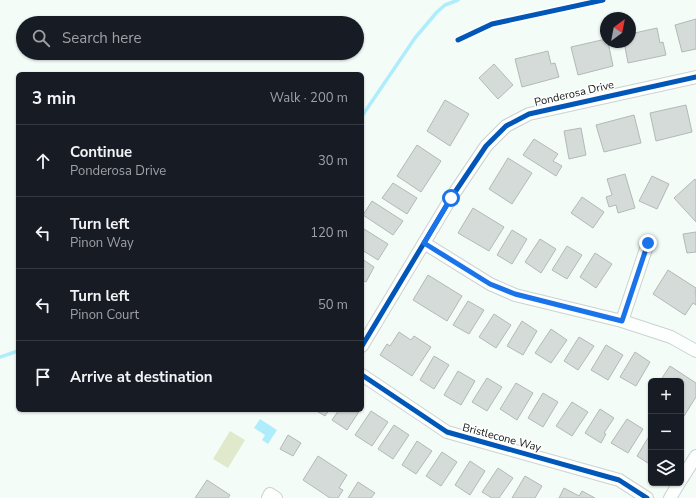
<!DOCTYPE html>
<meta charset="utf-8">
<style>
body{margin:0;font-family:"Nunito Sans",sans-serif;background:#20242c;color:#f1f3f6}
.controls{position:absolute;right:12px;bottom:12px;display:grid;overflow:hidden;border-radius:6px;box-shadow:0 1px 3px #0004}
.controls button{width:36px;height:36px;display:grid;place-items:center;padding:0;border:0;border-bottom:1px solid #363941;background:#171b24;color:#f1f3f6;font:20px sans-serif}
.compass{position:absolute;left:600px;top:12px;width:36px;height:36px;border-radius:50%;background:#171b24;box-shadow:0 1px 3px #0004;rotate:32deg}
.stop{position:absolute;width:12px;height:12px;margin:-9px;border:3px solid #1a73e8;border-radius:50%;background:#fff}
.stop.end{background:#1a73e8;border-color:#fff;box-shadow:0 1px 4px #0008}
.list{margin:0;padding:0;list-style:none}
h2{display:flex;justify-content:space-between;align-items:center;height:52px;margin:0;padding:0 16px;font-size:17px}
h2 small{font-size:13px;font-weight:400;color:#9ea1a6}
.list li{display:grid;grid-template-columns:26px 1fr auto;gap:12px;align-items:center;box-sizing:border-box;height:72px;padding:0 16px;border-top:1px solid #363941}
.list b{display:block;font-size:15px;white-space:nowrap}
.list p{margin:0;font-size:13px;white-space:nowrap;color:#9ea1a6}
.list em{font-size:13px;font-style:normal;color:#9ea1a6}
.icon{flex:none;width:22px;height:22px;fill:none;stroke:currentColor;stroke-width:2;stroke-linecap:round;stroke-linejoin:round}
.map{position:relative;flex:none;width:696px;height:498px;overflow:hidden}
.search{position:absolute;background:#171b24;box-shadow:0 1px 3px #0004;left:16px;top:16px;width:348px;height:44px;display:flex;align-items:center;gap:10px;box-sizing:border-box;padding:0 14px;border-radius:22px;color:#9ea1a6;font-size:15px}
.panel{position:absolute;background:#171b24;box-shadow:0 1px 3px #0004;left:16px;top:72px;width:348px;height:340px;border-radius:6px}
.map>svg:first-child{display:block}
.green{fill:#e1e9cc}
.water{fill:#afedfc}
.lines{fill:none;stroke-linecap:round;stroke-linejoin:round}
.stream{stroke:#afedfc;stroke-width:3.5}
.building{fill:#d4dbd9;stroke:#b3b9b7}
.minor-casing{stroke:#ccd2cf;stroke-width:14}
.minor{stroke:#fdfffe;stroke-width:12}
.cycleway-casing{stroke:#fff;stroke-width:8}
.cycleway{stroke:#0057b8;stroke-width:5}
.route{stroke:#1a73e8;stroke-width:5}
.labels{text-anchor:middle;stroke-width:3;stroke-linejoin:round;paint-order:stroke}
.street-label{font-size:11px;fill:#141916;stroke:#fff}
</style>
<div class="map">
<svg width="696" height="498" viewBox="0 0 696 498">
<rect width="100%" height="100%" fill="#f4fcf8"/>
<polygon class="green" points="230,431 245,440 228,468 213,459"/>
<polygon class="water" points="260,419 277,430 268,444 262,440 265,435 254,428"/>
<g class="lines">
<g class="stream">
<polyline points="362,116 415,38 437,12 445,5 458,0"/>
<polyline points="0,357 18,351"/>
</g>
</g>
<g class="building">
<polygon points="696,19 696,49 682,52 675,25"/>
<polygon points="657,28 660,43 663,42 666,55 628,63 624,42 630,42 630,34"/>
<polygon points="606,39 606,42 608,42 613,66 578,75 571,47"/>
<polygon points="548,51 551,64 555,63 559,77 522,87 515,59"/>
<polygon points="494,64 513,85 498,99 479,78"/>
<polygon points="445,100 469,114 450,146 427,131"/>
<polygon points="686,105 692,132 656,141 650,113"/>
<polygon points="634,115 641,143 604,152 596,125"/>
<polygon points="581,128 586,155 569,159 564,131"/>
<polygon points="534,139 558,154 553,161 562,166 556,176 523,155"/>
<polygon points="417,145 441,161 421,192 397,176"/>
<polygon points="508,158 532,173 512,204 489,189"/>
<polygon points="625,174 635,208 618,213 616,205 609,207 606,197 612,195 607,179"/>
<polygon points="652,176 669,184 657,209 639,201"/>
<polygon points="695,179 696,181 696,222 674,198"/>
<polygon points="393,183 417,198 407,214 382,198"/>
<polygon points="582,197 604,212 593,228 571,213"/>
<polygon points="372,201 403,221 393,235 363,215"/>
<polygon points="473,208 504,227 489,251 458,233"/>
<polygon points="364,229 388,244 378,260 362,250 362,232"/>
<polygon points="512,230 527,239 512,264 497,255"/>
<polygon points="696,232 696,252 687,253 683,234"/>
<polygon points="540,239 556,249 541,273 525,262"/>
<polygon points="567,246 582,255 567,279 552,270"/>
<polygon points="595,253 612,264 596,288 580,277"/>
<polygon points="362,259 374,267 366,282 362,280"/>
<polygon points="668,270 696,288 695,294 696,295 696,305 693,303 685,315 653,294"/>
<polygon points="428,275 462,296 447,321 413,300"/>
<polygon points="468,301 484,310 469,334 453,325"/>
<polygon points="494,314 511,325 496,348 479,337"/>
<polygon points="522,321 537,331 523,355 507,346"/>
<polygon points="551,329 567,340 551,363 535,353"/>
<polygon points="399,332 411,340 414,336 431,347 412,376 380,355 387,344 390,346"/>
<polygon points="579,337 594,346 578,370 564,361"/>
<polygon points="606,345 623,355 608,380 591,370"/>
<polygon points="635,352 650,362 636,386 620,377"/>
<polygon points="434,356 449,365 434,389 420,380"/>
<polygon points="670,366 696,383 696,397 684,416 681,414 681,381 660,381"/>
<polygon points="458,371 475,381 461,405 444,395"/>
<polygon points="487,378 502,387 487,411 472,402"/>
<polygon points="516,383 533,393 517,420 500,409"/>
<polygon points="543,393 558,402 543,427 528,418"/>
<polygon points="572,402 588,412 572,436 556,426"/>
<polygon points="600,409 614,418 604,433 606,434 601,443 585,433"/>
<polygon points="315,410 329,410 325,416"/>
<polygon points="339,410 360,410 347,430 332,420"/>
<polygon points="371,411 388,422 372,446 355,435"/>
<polygon points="627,419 643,429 628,453 611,443"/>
<polygon points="394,425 409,435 393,459 378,449"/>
<polygon points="651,433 651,465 637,456"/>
<polygon points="288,435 301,443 293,456 280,449"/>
<polygon points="417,441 432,451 416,474 402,465"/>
<polygon points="442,452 457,462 441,486 426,476"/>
<polygon points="318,456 347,475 339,488 343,490 338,498 330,498 303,480"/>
<polygon points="470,461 485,471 470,495 455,485"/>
<polygon points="498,468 513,478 499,498 492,498 482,492"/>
<polygon points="525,476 542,486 535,498 512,498"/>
<polygon points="207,480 230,495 228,498 195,498"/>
<polygon points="358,482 375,493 371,498 348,498"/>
<polygon points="564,488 579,496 582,491 595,498 559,498"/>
</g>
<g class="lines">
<defs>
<g id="minor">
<polyline points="424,243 490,284 515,295 622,321 671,337 696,351"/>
<polyline points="622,321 648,243"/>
<polyline points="362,346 424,243 451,198 486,146 506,126 529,114 696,77"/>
<polyline points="362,375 447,432 619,480 647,498"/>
<polyline points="681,480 696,456"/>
<polyline points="268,498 270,494 276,498"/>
<polyline points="670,498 679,483"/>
</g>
</defs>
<use href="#minor" class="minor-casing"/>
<use href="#minor" class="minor"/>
<defs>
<g id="cycleway">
<polyline points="458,40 492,24 603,0"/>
<polyline points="362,346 424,243 451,198 486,146 506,126 529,114 696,77"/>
<polyline points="362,375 447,432 619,480 647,498"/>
</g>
</defs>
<use href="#cycleway" class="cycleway-casing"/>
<use href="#cycleway" class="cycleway"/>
</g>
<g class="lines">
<polyline class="route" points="451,198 424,243 490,284 515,294 622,321 648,243"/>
</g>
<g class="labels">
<g class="street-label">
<text transform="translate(574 93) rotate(-13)" y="4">Ponderosa Drive</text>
<text transform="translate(502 437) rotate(15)" y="4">Bristlecone Way</text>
</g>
</g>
</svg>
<div class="controls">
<button>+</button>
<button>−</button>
<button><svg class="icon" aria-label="layers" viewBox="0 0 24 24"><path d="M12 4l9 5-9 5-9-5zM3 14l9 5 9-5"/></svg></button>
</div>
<svg class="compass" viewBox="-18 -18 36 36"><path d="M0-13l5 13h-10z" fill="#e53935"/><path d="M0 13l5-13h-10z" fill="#9ea1a6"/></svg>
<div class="stop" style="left:451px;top:198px"></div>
<div class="stop end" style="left:648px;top:243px"></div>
<div class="search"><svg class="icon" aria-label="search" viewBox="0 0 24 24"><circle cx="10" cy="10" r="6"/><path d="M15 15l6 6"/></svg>Search here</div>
<section class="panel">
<h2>3 min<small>Walk · 200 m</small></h2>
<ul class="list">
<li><svg class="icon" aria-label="ahead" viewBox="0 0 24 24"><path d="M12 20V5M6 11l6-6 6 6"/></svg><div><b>Continue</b><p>Ponderosa Drive</p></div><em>30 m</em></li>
<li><svg class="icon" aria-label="left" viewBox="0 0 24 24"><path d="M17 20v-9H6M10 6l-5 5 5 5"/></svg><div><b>Turn left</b><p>Pinon Way</p></div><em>120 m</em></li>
<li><svg class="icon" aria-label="left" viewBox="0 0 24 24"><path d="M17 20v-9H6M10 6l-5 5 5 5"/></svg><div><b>Turn left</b><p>Pinon Court</p></div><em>50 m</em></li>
<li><svg class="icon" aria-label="arrive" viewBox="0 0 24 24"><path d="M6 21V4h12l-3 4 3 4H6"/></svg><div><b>Arrive at destination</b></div></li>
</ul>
</section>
</div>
